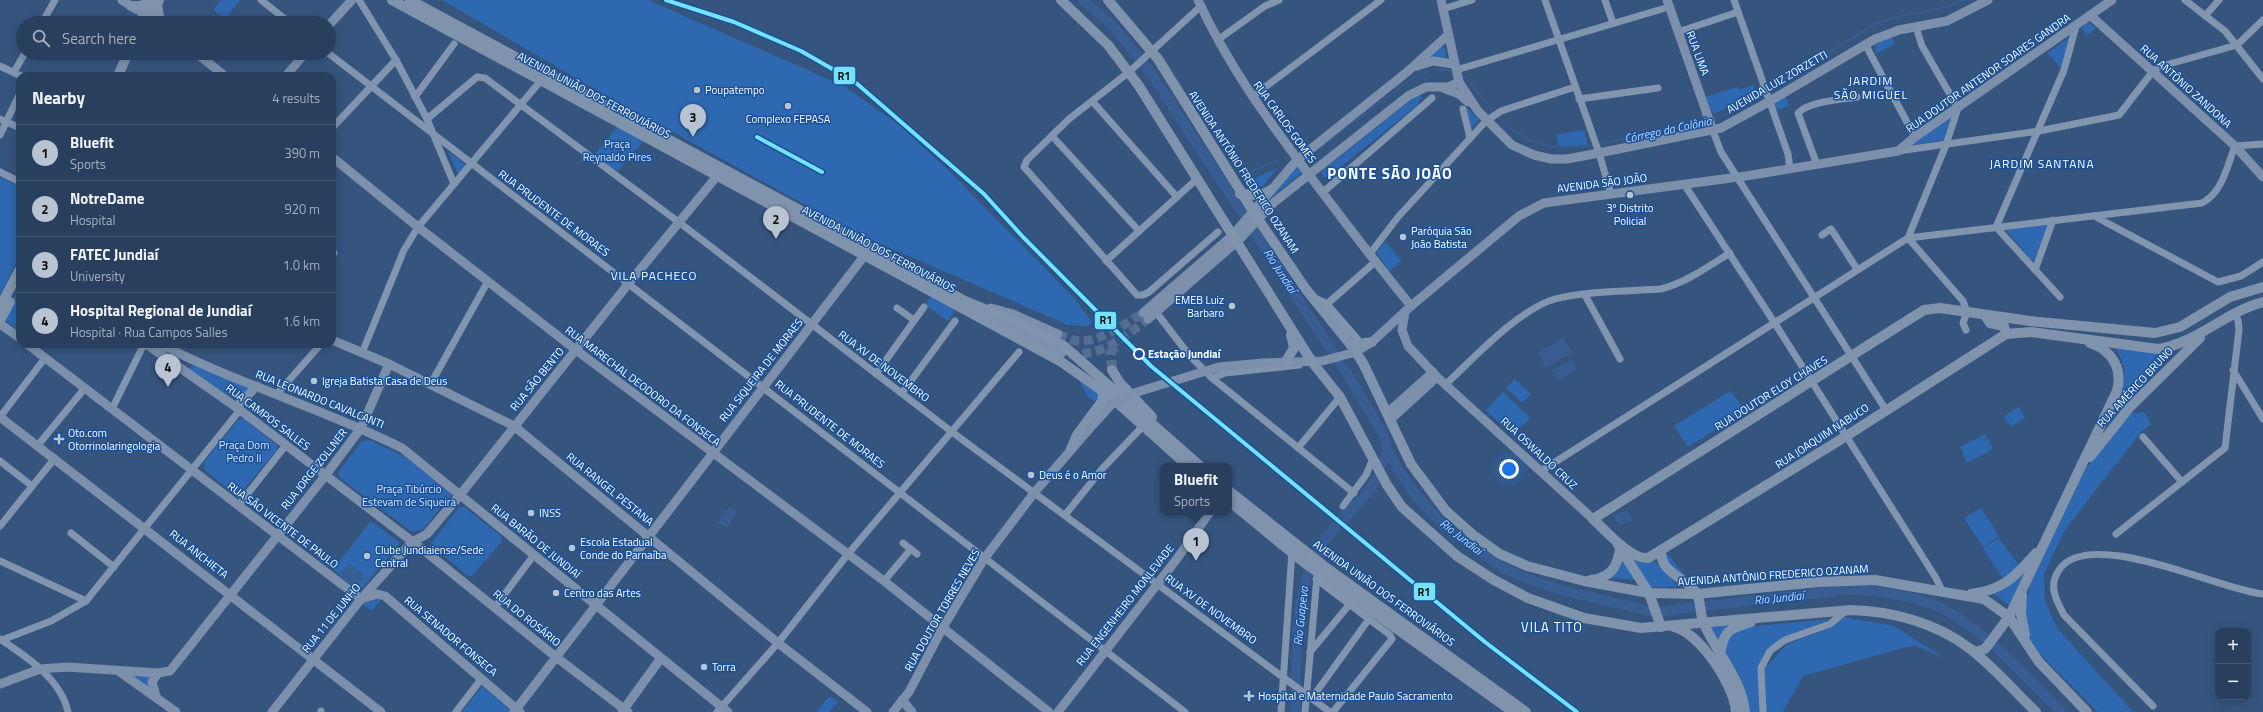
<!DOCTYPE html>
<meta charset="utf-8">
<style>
body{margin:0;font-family:"Titillium Web",sans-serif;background:#304764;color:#f1f3f6}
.controls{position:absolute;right:12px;bottom:12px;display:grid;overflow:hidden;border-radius:8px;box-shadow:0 2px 10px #0003}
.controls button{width:36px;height:36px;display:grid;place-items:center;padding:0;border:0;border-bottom:1px solid #445973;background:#28405e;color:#f1f3f6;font:20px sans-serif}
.you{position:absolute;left:1509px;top:469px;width:14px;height:14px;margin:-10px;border:3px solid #fff;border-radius:50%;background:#1a73e8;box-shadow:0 0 0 6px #1a73e833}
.badge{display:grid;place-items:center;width:26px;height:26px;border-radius:50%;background:#b9c4d2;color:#111;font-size:13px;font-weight:700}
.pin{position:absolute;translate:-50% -33px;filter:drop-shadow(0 1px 2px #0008)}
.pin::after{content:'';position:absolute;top:21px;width:14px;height:12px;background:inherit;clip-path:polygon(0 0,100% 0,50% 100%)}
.popup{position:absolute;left:1160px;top:463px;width:72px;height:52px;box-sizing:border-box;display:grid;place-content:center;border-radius:8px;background:#28405e;filter:drop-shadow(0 1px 3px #0005);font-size:13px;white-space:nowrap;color:#a5afbc}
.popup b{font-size:15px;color:#f1f3f6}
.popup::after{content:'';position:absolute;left:50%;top:100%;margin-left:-8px;border:8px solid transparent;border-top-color:#28405e}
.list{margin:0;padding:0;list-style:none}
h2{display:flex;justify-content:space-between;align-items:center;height:52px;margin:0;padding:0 16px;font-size:17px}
h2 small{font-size:13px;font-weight:400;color:#a5afbc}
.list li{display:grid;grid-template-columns:26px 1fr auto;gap:12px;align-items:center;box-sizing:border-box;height:56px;padding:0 16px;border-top:1px solid #445973}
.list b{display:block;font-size:15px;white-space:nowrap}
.list p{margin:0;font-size:13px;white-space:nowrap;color:#a5afbc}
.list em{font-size:13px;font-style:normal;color:#a5afbc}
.icon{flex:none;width:22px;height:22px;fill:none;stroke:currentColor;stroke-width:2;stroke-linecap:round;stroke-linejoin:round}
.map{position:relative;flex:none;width:2263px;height:712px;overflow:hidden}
.search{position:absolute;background:#28405e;box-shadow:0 2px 10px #0003;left:16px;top:16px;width:320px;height:44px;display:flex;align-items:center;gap:10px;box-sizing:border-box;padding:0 14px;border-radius:22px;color:#a5afbc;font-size:15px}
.panel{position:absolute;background:#28405e;box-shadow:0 2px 10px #0003;left:16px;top:72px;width:320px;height:276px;border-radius:12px}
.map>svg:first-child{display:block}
.green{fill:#2e68b0}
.water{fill:#375d92}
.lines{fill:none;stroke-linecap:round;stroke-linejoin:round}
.stream{stroke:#375d92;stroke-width:1.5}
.river{stroke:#375d92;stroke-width:10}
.secondary-tunnel{stroke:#546e91;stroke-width:9;stroke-dasharray:9 4.5;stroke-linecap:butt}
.primary-tunnel{stroke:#546e91;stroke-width:10;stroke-dasharray:10 5;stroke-linecap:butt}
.street{stroke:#8195af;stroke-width:7}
.secondary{stroke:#7c90ac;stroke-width:9}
.primary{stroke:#7f93ad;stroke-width:10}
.secondary-bridge{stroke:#7c90ac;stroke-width:9}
.rail-1-casing{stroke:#19519b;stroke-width:7}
.rail-1{stroke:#73e2fa;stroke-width:4}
.poi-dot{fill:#b9c4d2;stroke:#19519b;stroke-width:1.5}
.stop-dot{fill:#19519b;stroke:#fff;stroke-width:2}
.labels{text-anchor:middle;stroke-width:3;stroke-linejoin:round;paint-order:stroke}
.street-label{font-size:11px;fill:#fff;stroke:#19519b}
.poi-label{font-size:11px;fill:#fff;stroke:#19519b;text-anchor:start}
.park-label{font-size:11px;fill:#d7e7fc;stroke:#19519b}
.stop-label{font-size:11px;font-weight:bold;fill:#fff;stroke:#19519b;text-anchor:start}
.neighbourhood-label{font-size:12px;letter-spacing:1px;fill:#fff;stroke:#19519b}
.water-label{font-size:12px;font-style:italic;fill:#bcd7f8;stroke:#19519b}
.quarter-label{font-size:13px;letter-spacing:1px;fill:#fff;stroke:#19519b}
.district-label{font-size:15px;font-weight:bold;letter-spacing:1px;fill:#fff;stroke:#19519b}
.line-badge{stroke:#19519b;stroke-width:1.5}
.pale-badge-label{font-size:11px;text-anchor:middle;font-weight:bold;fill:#111}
</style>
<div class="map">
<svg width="2263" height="712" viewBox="0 0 2263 712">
<rect width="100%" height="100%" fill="#36557e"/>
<g class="green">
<polygon points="221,0 240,0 225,19 213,10"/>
<polygon points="442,0 648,0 844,86 899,125 949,171 1074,298 1092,322 1089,326 1068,325 860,235 600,92"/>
<polygon points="2086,23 2090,23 2096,28 2086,36 2082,28"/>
<polygon points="2071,36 2061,69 2048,53"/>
<polygon points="1888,38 1892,38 1895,44 1876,54 1875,45"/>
<polygon points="1441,47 1445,48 1446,58 1430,58 1430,55"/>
<polygon points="1753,85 1758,93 1714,114 1705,97 1737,87 1739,90"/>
<polygon points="1417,95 1420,95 1422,98 1418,102 1419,104 1328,177 1323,177 1322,171"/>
<polygon points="1786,97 1789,106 1776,110 1773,101"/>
<polygon points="1466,107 1479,120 1471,128"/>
<polygon points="1953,113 1944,140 1915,145 1913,143"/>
<polygon points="618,126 644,140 617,172 595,154"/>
<polygon points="1584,130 1588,145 1559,146 1556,135"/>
<polygon points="448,151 466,165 458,174"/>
<polygon points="1298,166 1303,172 1267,200"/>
<polygon points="1277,168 1263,186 1250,188 1246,182"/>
<polygon points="0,177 20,187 20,256 0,295"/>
<polygon points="2045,225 2048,226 2033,262 2007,231 2008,229"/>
<polygon points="1385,241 1401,261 1389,271 1377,253"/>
<polygon points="20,286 20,331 7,322 5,318"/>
<polygon points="932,294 957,308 948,321 925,305"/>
<path d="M2115 346 2169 353 2133 391 2102 433C2112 414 2127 392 2124 369 2123 362 2118 353 2115 346Z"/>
<polygon points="193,365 198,367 251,387 237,400 190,373 189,369"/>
<polygon points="1079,379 1097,391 1098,399 1094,401 1087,396"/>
<polygon points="1515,379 1531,394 1522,403 1506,388"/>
<polygon points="1730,391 1746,411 1688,447 1674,426"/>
<polygon points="1503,392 1530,418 1513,435 1486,410"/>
<polygon points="2019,407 2025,418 2011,427 2004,416"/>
<polygon points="2144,412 2151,424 2141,432 2064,531 2044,574 2045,601 2057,628 2133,712 2098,712 2031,645 2024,615 2030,584 2086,468 2124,420 2130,414"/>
<polygon points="239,419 244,419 277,445 277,450 240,494 235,495 204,469 204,462"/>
<polygon points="1985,434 1993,449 1967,463 1960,447"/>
<polygon points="369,440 405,457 451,492 451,495 423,529 412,532 340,478 338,473 361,442"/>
<polygon points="464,507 501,536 502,541 472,576 467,575 432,546 431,543 459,508"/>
<polygon points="1981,508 1999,536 1983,547 1964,518"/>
<polygon points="371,521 400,543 359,592 333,569"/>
<polygon points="1999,538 2020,566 2003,579 1983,548"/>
<polygon points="1667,553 1691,584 1667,563 1665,556"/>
<polygon points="1628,555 1642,563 1654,561 1679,587 1651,587"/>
<polygon points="1623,560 1636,580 1610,578 1618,571"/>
<polygon points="2031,564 2010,606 1992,593"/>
<polygon points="375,589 384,596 372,611 361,603"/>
<polygon points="1844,617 1894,626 1944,658 1914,645 1803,676 1783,712 1766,712 1765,668 1787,644 1830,628"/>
<path d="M1831 619 1784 638 1759 667 1760 712H1747C1741 697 1717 654 1725 640 1729 632 1738 630 1745 627Z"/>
<polygon points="1747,622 1732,627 1719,650 1707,627"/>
<polygon points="153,675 151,691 129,676"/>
<polygon points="482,686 510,710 509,712 462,712"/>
<polygon points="830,696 838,702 829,712 816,712"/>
</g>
<g class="water">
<polygon points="1563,338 1572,352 1546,368 1538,353"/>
<polygon points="1571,360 1577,369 1558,380 1552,370"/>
<polygon points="729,507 737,512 727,528 718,523"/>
<polygon points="1626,510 1633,520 1619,526 1613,516"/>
<polygon points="349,563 365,576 356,587 340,574"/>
</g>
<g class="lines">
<g class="stream">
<polyline points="1461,75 1466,78 1494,112"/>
<path d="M1768 91 1875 24C1904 11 1936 14 1964 0"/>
<path d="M1498 116C1523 145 1558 152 1594 145"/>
<polyline points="1713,120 1739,109 1765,93"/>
<polyline points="1598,144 1706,122"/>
<polyline points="1308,157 1411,79 1433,69 1454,71"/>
<polyline points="1245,174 1278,161"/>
</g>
<g class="river">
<path d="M1083 0 1112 25 1149 70 1351 380 1383 434 1388 450 1397 467 1416 496 1444 526 1501 567 1531 580 1561 590 1654 612 1845 590C1875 589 1924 597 1949 612 1992 638 2026 677 2061 712"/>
<path d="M1295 712C1298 655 1290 588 1326 539 1339 519 1362 504 1373 484 1379 473 1383 461 1388 450"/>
</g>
<g class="secondary-tunnel">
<path d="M1058 334C1065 337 1073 341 1080 341 1103 341 1124 324 1143 313"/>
<path d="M1069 354C1101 357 1125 337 1148 319"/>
</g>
<polyline class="primary-tunnel" points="1112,370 1111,352 1117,344"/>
<g class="street">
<polyline points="261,0 290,23"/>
<polyline points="359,0 396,60 427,119 454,184"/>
<polyline points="1545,0 1599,153 1611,194"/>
<polyline points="1605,0 1613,23"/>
<polyline points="1734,0 1788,154 1790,169"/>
<polyline points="2185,0 2225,31 2263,79"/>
<polyline points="1201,6 1129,72 1069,119 1027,160 1024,167 1137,295 1143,295 1149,292 1218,232"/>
<polyline points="1443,9 1472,0"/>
<polyline points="2205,16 2219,0"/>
<polyline points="42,23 55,0"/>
<polyline points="1678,32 1738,12"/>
<polyline points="1219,39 1265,6 1279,0"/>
<polyline points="1865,44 1915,137"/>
<polyline points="328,53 1185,712"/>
<polyline points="0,66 21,76"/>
<polyline points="1456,70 1669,7"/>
<polyline points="14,72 25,53"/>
<polyline points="415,97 454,44"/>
<polyline points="1252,97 1381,0"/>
<polyline points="1579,99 1658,88"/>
<polyline points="1093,102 1177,197"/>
<polyline points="1463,109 1470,138"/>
<polyline points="0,119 20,128"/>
<polyline points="427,119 477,77 485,78 680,223 952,432 1330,712"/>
<polyline points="332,128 396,60"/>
<polyline points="1713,131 1721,152 1886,410"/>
<polyline points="0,135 20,93"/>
<polyline points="1053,137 1139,231"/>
<polyline points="1898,151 2039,131 2119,115 2153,71 2162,66 2237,45 2263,20"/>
<path d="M1817 165 1798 113C1809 101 1841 100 1857 97"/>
<polyline points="0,172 20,182"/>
<polyline points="1684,184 1774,322 1936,578 1942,591"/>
<polyline points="1322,193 1432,98"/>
<polyline points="2094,216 2218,282 2241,276 2263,262"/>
<polyline points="1822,235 1831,229 1857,269"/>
<polyline points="1908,238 1946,145 1958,108 1922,46 1916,27"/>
<polyline points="1908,238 1963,301 1967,312 1963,323 1966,330"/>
<polyline points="1369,255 1398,217 1486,121 1501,111 1575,87"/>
<polyline points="332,257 334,253"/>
<polyline points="1106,261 1198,178"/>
<polyline points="2035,270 2053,220"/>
<polyline points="1585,295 1620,359"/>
<polyline points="2060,297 1996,227 2064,70 2076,26"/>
<polyline points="1315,298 1327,304 1361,343"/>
<polyline points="1327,304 1375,262"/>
<polyline points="897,308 914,320"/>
<polyline points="1159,316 1189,355 1212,378 1354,493"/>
<polyline points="362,353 404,250 418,227 543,78"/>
<polyline points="2233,370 2263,419"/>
<polyline points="876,374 924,307"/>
<polyline points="1212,378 1225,373 1299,365"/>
<path d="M1446 384C1474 358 1519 309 1555 299 1586 291 1629 291 1661 289 1687 282 1707 267 1730 253"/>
<polyline points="430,385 488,281"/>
<polyline points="902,393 955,321"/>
<polyline points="277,394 321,344"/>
<polyline points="112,409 144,344"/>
<polyline points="0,417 45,358"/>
<polyline points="2143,437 2182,482"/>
<polyline points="38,445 85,388"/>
<polyline points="1298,448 1340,397"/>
<polyline points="0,461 32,486"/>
<path d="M1541 471 1908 238 2202 203C2223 192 2227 166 2235 146L2263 144"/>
<polyline points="238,506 286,445"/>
<polyline points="1343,506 1366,475 1373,459"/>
<polyline points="1065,515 1102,469 1143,426"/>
<polyline points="0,526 55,458"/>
<polyline points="71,533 114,567"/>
<polyline points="2116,534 2225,448 2239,330 2238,320 2234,313"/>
<polyline points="903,543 917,554"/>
<polyline points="0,561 86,601"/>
<polyline points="1316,579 1390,635 1392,639 1333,712"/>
<polyline points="884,581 911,549"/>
<polyline points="495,607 534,555"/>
<path d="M0 639C27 657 61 679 68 712"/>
<polyline points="2,640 51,621 86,601 240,410"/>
<polyline points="1310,652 1349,605"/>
<polyline points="1312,698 1369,619"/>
<path d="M2153 706 2064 615C2056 600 2048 586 2059 570 2089 525 2222 591 2263 594"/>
<polyline points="321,712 321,711"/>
<polyline points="456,712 482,678"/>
<polyline points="717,712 778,643 848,554 1019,352"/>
<polyline points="1281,712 1292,552"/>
<polyline points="1305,712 1317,577"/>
<polyline points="1763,712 1761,668 1770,651 1785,640 1830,624 1847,610"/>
</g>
<g class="secondary">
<polyline points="122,0 137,10"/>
<path d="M1198 0C1227 64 1268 120 1310 176 1343 220 1376 263 1411 306"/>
<polyline points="1441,0 1459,82 1478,111 1512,145 1534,155 1551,159 1567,159 1599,153 1721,128 1763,105 1875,39 1899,30 1947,21 1988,0"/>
<polyline points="1667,0 1713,131"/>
<polyline points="2090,15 2235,146 2263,177"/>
<polyline points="329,25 352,0"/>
<polyline points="196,53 225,76"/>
<polyline points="1417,66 1433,61 1454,64"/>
<polyline points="286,76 305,53"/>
<polyline points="1443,88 1459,94 1468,102"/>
<polyline points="332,157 418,227 576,350 884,581 1049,712"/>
<polyline points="991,308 1013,314 1058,334"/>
<polyline points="1405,312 1402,330 1408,346 1437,377 1593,519"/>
<polyline points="1143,313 1233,235 1297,160 1407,72 1448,35"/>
<polyline points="978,314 1015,328 1062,353"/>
<polyline points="1148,319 1241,238 1272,204 1408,96 1426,87 1448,87 1459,82"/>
<polyline points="0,324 20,338"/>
<polyline points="332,340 389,364 514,426 778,643 867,712"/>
<polyline points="27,344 361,599 377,594 385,596 520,712"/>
<polyline points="146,344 236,407 286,445 426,552 556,657 628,712"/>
<path d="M160 344C238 384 324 409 402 448L728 712"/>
<polyline points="1263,363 1322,361 1356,352 1372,342 1411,306 1519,216 1544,203 1746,176 1898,151 1915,137 2112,0"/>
<polyline points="236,407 257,386"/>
<polyline points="1387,413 1433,372"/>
<polyline points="0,417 381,712"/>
<polyline points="1390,420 1437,377"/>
<polyline points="120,672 176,712"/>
<polyline points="0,684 40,669 67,667 158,673 170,671 325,476 361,428 389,364"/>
<polyline points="156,696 152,682 158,673"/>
<polyline points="902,700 912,712"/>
<polyline points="272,712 361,599 412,542 427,534 460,495 629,283 722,170"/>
<polyline points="514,712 868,251"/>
<polyline points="622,712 661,658"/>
<polyline points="893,712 909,692 942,629 984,559 1034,493 1090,428"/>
<polyline points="1058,712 1176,560 1210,512"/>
</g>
<g class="primary">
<polyline points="392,0 1060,361 1111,397 1188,466"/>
<polyline points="410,0 870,248 963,300 1016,322 1064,346 1200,466"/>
<path d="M1061 0 1108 45 1139 86 1312 362 1340 397 1387 485 1402 507 1457 556 1494 580 1528 598 1584 618 1641 628 1851 610C1892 611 1936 623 1969 648 1993 666 2014 691 2036 712"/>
<polyline points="1108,0 1158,59 1258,219 1305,288 1351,345 1363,363 1411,464 1446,511 1473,535 1500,554 1527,566 1584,581 1649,593 1697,594 1819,582 1875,580 1984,599 2009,617 2039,662 2087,712"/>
<polyline points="157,4 160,23"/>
<polyline points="131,6 140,6 148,3"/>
<polyline points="142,23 143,13 150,0"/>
<polyline points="144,23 150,18 159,0"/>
<polyline points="118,76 128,53"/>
<polyline points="1240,194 1260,195 1271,190"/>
<path d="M2263 287 2230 297 2180 327 2155 333 2030 321 1940 308 1924 310 1593 519C1605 530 1631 560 1648 558L1840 440 2006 334 2031 332 2158 349C2197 343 2225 312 2263 302"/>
<polyline points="0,307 20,269"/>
<polyline points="1985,315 1990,323 2004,326 2006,334"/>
<polyline points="0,320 10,302"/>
<polyline points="1351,345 1372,342"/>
<polyline points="1286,361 1294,348 1291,335"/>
<polyline points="1112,370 1120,383 1152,417"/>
<polyline points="1071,449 1077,435 1103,400 1102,390"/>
<polyline points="2090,457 2130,407 2200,338"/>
<polyline points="1229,491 1324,566 1526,712"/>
<polyline points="1229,501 1302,561 1513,712"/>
<polyline points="1618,545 1649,593 1661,627"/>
<path d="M1661 551C1660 574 1688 578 1697 594 1701 603 1700 615 1704 624 1717 653 1742 680 1745 712"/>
<path d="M1591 580C1611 577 1617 568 1620 549"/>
<path d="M1971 594C2003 590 2015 577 2036 553"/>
<polyline points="2022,595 2021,614 2025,635"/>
<path d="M1674 627C1701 634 1734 685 1736 712"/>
<path d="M1969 648 1976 652 1985 649 2009 617 2117 391C2123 369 2112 350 2090 343"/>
<path d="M1720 656C1723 631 1728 629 1751 622"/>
</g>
<polyline class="secondary-bridge" points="1090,428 1112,404 1134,393 1219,367 1263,363"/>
<defs>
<g id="rail-1">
<polyline points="666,0 734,22 801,51 855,82 984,194 1023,237 1151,366 1485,642 1577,712"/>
<polyline points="757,137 822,172"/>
</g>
</defs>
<use href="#rail-1" class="rail-1-casing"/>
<use href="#rail-1" class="rail-1"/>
</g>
<g class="poi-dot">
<circle cx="697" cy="90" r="4"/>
<circle cx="788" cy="106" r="4"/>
<circle cx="1630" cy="195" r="4"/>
<circle cx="1403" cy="237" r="4"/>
<circle cx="1232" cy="306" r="4"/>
<circle cx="314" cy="381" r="4"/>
<path d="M57 433h4v4h4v4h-4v4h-4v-4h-4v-4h4z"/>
<circle cx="1031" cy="475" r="4"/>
<circle cx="531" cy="513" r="4"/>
<circle cx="572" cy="548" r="4"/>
<circle cx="367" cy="556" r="4"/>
<circle cx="556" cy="593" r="4"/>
<circle cx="704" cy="667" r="4"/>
<path d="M1247 690h4v4h4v4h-4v4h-4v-4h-4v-4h4z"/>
</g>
<circle class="stop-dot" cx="1139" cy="354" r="5"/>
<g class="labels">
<g class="street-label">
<text transform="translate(1698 53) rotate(70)" y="4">RUA LIMA</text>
<text transform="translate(1988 73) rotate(-35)" y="4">RUA DOUTOR ANTENOR SOARES GANDRA</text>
<text transform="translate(1777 82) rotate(-30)" y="4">AVENIDA LUIZ ZORZETTI</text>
<text transform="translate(2186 86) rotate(42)" y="4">RUA ANTÔNIO ZANDONA</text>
<text transform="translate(594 95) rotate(28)" y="4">AVENIDA UNIÃO DOS FERROVIÁRIOS</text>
<text transform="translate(1285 122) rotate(54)" y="4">RUA CARLOS GOMES</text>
<text transform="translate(1244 172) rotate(57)" y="4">AVENIDA ANTÔNIO FREDERICO OZANAM</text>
<text transform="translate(1602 183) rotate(-7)" y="4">AVENIDA SÃO JOÃO</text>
<text transform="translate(554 213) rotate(37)" y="4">RUA PRUDENTE DE MORAES</text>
<text transform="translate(879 249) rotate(28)" y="4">AVENIDA UNIÃO DOS FERROVIÁRIOS</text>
<text transform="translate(884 366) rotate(37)" y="4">RUA XV DE NOVEMBRO</text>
<text transform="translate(761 370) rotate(-52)" y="4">RUA SIQUEIRA DE MORAES</text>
<text transform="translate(537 379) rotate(-51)" y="4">RUA SÃO BENTO</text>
<text transform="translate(643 386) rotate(37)" y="4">RUA MARECHAL DEODORO DA FONSECA</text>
<text transform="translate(2135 387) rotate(-47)" y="4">RUA AMÉRICO BRUNO</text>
<text transform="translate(1771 393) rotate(-32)" y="4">RUA DOUTOR ELOY CHAVES</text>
<text transform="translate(320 399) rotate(22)" y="4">RUA LEONARDO CAVALCANTI</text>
<text transform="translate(268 417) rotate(37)" y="4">RUA CAMPOS SALLES</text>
<text transform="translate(830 424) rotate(38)" y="4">RUA PRUDENTE DE MORAES</text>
<text transform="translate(1822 436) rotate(-33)" y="4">RUA JOAQUIM NABUCO</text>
<text transform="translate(1539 453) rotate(43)" y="4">RUA OSWALDO CRUZ</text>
<text transform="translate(314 469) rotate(-52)" y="4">RUA JORGE ZOLLNER</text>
<text transform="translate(610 489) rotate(39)" y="4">RUA RANGEL PESTANA</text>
<text transform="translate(283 525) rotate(37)" y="4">RUA SÃO VICENTE DE PAULO</text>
<text transform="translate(536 541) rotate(39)" y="4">RUA BARÃO DE JUNDIAÍ</text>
<text transform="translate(199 554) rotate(38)" y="4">RUA ANCHIETA</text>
<text transform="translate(1773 575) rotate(-4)" y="4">AVENIDA ANTÔNIO FREDERICO OZANAM</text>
<text transform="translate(1384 593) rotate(36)" y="4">AVENIDA UNIÃO DOS FERROVIÁRIOS</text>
<text transform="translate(1125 605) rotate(-52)" y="4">RUA ENGENHEIRO MONLEVADE</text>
<text transform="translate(1211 609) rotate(36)" y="4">RUA XV DE NOVEMBRO</text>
<text transform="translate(942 610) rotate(-60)" y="4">RUA DOUTOR TORRES NEVES</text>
<text transform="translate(331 618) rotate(-51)" y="4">RUA 11 DE JUNHO</text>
<text transform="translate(527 618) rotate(39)" y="4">RUA DO ROSÁRIO</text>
<text transform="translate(451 636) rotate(40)" y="4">RUA SENADOR FONSECA</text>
</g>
<g class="poi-label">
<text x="705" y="94">Poupatempo</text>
<text x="788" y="123" text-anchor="middle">Complexo FEPASA</text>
<text x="1630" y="212" text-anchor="middle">3º Distrito<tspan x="1630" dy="13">Policial</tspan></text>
<text x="1411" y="235">Paróquia São<tspan x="1411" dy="13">João Batista</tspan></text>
<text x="1224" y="304" text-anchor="end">EMEB Luiz<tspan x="1224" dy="13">Barbaro</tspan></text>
<text x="322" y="385">Igreja Batista Casa de Deus</text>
<text x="68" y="437">Oto.com<tspan x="68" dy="13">Otorrinolaringologia</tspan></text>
<text x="1039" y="479">Deus é o Amor</text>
<text x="539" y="517">INSS</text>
<text x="580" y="546">Escola Estadual<tspan x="580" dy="13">Conde do Parnaíba</tspan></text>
<text x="375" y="554">Clube Jundiaiense/Sede<tspan x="375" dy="13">Central</tspan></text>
<text x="564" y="597">Centro das Artes</text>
<text x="712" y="671">Torra</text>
<text x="1258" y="700">Hospital e Maternidade Paulo Sacramento</text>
</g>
<g class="park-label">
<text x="617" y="148">Praça<tspan x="617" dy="13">Reynaldo Pires</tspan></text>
<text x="244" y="449">Praça Dom<tspan x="244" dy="13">Pedro II</tspan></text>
<text x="409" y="493">Praça Tibúrcio<tspan x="409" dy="13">Estevam de Siqueira</tspan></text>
</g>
<g class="stop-label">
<text x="1148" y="358">Estação Jundiaí</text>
</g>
<g class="neighbourhood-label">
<text x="1871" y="85">JARDIM<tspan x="1871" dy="14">SÃO MIGUEL</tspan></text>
<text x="2042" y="168">JARDIM SANTANA</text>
<text x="654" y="280">VILA PACHECO</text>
</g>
<g class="water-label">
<text transform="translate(1668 130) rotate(-12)" y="4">Córrego da Colônia</text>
<text transform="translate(1280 271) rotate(57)" y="4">Rio Jundiaí</text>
<text transform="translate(1461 537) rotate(38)" y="4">Rio Jundiaí</text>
<text transform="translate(1779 598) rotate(-6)" y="4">Rio Jundiaí</text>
<text transform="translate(1301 616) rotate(-84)" y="4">Rio Guapeva</text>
</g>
<g class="quarter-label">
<text x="1552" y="632">VILA TITO</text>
</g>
<g class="district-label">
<text x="1390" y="179">PONTE SÃO JOÃO</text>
</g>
</g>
<g class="line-badge">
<rect x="833" y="66" width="23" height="19" rx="4" fill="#73e2fa"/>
<rect x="1094" y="311" width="23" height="19" rx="4" fill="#73e2fa"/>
<rect x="1413" y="582" width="23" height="19" rx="4" fill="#73e2fa"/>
</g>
<g class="pale-badge-label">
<text x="844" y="80">R1</text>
<text x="1106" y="324">R1</text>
<text x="1424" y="596">R1</text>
</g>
</svg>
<div class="controls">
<button>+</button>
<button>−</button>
</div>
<div class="you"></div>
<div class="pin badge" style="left:1196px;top:561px">1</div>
<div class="popup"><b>Bluefit</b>Sports</div>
<div class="pin badge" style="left:776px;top:239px">2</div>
<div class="pin badge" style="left:693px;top:137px">3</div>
<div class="pin badge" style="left:168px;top:387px">4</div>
<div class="search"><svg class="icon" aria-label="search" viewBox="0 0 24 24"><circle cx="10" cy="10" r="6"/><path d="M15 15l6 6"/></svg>Search here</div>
<section class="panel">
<h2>Nearby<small>4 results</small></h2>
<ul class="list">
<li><span class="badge">1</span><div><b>Bluefit</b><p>Sports</p></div><em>390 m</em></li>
<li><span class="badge">2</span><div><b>NotreDame</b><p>Hospital</p></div><em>920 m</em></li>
<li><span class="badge">3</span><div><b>FATEC Jundiaí</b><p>University</p></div><em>1.0 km</em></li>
<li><span class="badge">4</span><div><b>Hospital Regional de Jundiaí</b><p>Hospital · Rua Campos Salles</p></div><em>1.6 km</em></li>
</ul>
</section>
</div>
